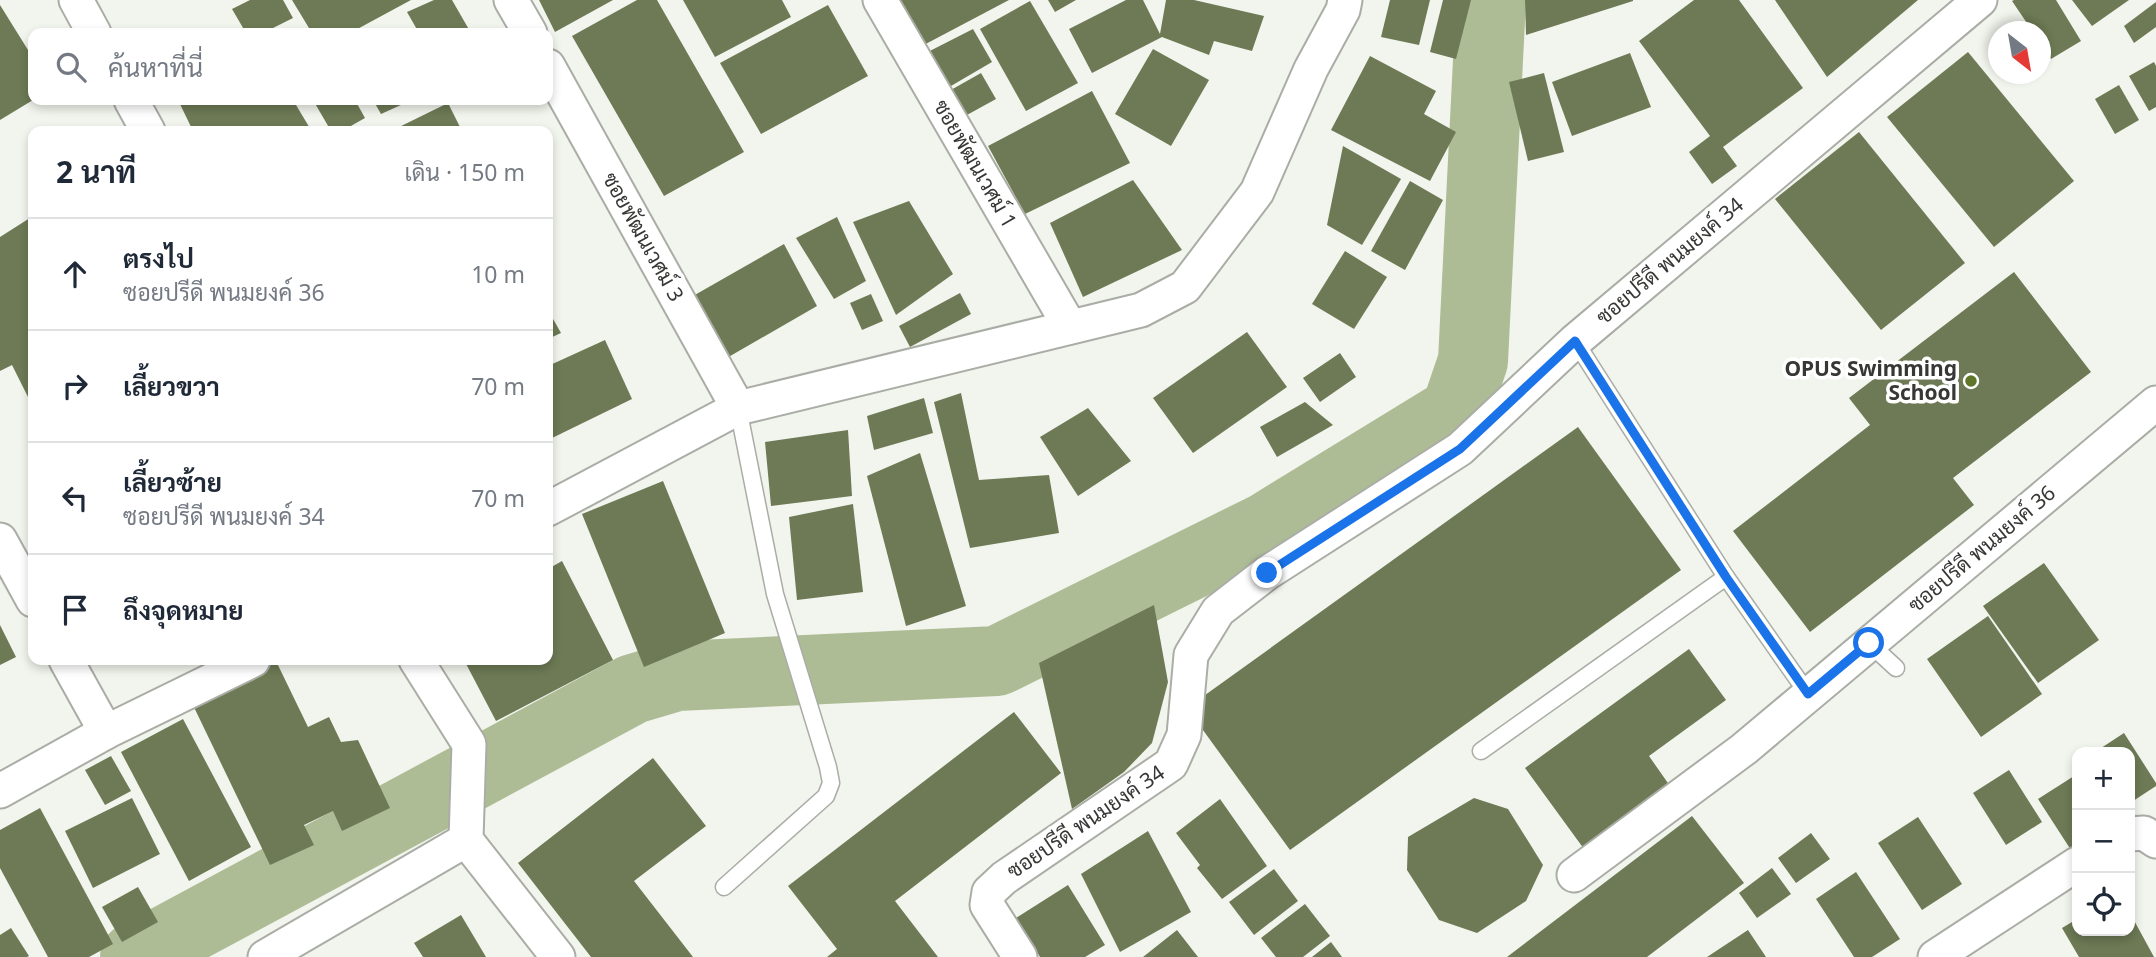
<!DOCTYPE html>
<html lang="th">
<meta charset="utf-8">
<style>
body{margin:0;font-family:"Noto Sans",Sarabun,sans-serif;background:#f2f2f3;color:#1f2937}
.controls{position:absolute;right:21px;bottom:21px;display:grid;overflow:hidden;border-radius:14px;box-shadow:0 4px 10px #0003}
.controls button{width:63px;height:63px;display:grid;place-items:center;padding:0;border:0;border-bottom:2px solid #e0e1e3;background:#fff;color:#1f2937;font:35px sans-serif}
.compass{position:absolute;left:1988px;top:21px;width:63px;height:63px;border-radius:50%;background:#fff;box-shadow:0 4px 10px #0003;rotate:149deg}
.stop{position:absolute;width:21px;height:21px;margin:-16px;border:5px solid #1a73e8;border-radius:50%;background:#fff}
.stop.end{background:#1a73e8;border-color:#fff;box-shadow:0 2px 7px #0008}
.list{margin:0;padding:0;list-style:none}
h2{display:flex;justify-content:space-between;align-items:center;height:91px;margin:0;padding:0 28px;font-size:30px}
h2 small{font-size:23px;font-weight:400;color:#747a83}
.list li{display:grid;grid-template-columns:46px 1fr auto;gap:21px;align-items:center;box-sizing:border-box;height:112px;padding:0 28px;border-top:2px solid #e0e1e3}
.list b{display:block;font-size:26px;white-space:nowrap}
.list p{margin:0;font-size:23px;white-space:nowrap;color:#747a83}
.list em{font-size:23px;font-style:normal;color:#747a83}
.icon{flex:none;width:38px;height:38px;fill:none;stroke:currentColor;stroke-width:2;stroke-linecap:round;stroke-linejoin:round}
.map{position:relative;flex:none;width:2156px;height:957px;overflow:hidden}
.search{position:absolute;background:#fff;box-shadow:0 4px 10px #0003;left:28px;top:28px;width:525px;height:77px;display:flex;align-items:center;gap:18px;box-sizing:border-box;padding:0 24px;border-radius:14px;color:#747a83;font-size:26px}
.panel{position:absolute;background:#fff;box-shadow:0 4px 10px #0003;left:28px;top:126px;width:525px;height:539px;border-radius:14px}
.map>svg:first-child{display:block}
.lines{fill:none;stroke-linecap:round;stroke-linejoin:round}
.river{stroke:#aebc96;stroke-width:70}
.building{fill:#6d7a55}
.service-casing{stroke:#aaada5;stroke-width:19}
.minor-casing{stroke:#aaada5;stroke-width:37}
.service{stroke:#fff;stroke-width:16}
.minor{stroke:#fff;stroke-width:33}
.route{stroke:#1a73e8;stroke-width:9}
.poi-dot{fill:#5f7628;stroke:#fff;stroke-width:2.5}
.labels{text-anchor:middle;stroke-width:7;stroke-linejoin:round;paint-order:stroke}
.street-label{font-size:21px;fill:#373835;stroke:#fff}
.poi-label{font-size:21px;font-weight:bold;fill:#373835;stroke:#fff;text-anchor:end}
</style>
<div class="map">
<svg width="2156" height="957" viewBox="0 0 2156 957">
<rect width="100%" height="100%" fill="#f2f5ed"/>
<g class="lines">
<polyline class="river" points="135,957 633,689 677,676 997,661 1267,527 1456,411 1473,361 1491,0"/>
</g>
<g class="building">
<polygon points="250,0 283,0 293,18 263,33 246,33 232,9"/>
<polygon points="292,0 411,0 350,33 312,33"/>
<polygon points="434,0 452,0 471,33 419,33 407,12"/>
<polygon points="539,0 613,0 555,32"/>
<polygon points="637,0 657,0 744,152 664,196 572,36"/>
<polygon points="683,0 782,0 791,17 715,57"/>
<polygon points="892,0 1009,0 920,47"/>
<polygon points="1048,0 1076,0 1055,12"/>
<polygon points="1126,0 1143,0 1160,34 1166,0 1194,0 1264,16 1252,51 1214,41 1209,55 1162,37 1092,73 1069,29"/>
<polygon points="1390,0 1430,0 1419,45 1381,37"/>
<polygon points="1443,0 1471,0 1456,59 1430,52"/>
<polygon points="1525,0 1633,0 1633,1 1526,35"/>
<polygon points="1694,0 1739,0 1803,88 1723,147 1737,166 1712,184 1689,152 1710,136 1639,41"/>
<polygon points="1775,0 1918,0 1827,77"/>
<polygon points="2014,0 2056,0 2081,41 2051,59 2040,43 2040,32 2033,32 2012,1"/>
<polygon points="2072,0 2129,0 2092,26"/>
<polygon points="1030,1 1078,83 1026,111 980,29"/>
<polygon points="2156,2 2156,27 2134,43 2124,26"/>
<polygon points="0,5 33,58 33,100 0,120"/>
<polygon points="828,5 868,76 761,134 720,63"/>
<polygon points="973,29 992,62 939,93 918,57"/>
<polygon points="1153,49 1209,80 1171,146 1115,114"/>
<polygon points="1968,52 2074,181 1994,247 1887,117"/>
<polygon points="1630,53 1651,107 1572,136 1552,82"/>
<polygon points="1370,56 1436,91 1424,114 1456,132 1430,181 1331,130"/>
<polygon points="2154,62 2156,66 2156,107 2149,111 2129,76"/>
<polygon points="981,73 996,99 956,121 942,95"/>
<polygon points="1544,73 1564,152 1528,161 1509,82"/>
<polygon points="2119,85 2139,120 2115,134 2095,99"/>
<polygon points="1092,91 1130,163 1025,214 988,146"/>
<polygon points="178,100 305,100 296,105 311,130 193,131"/>
<polygon points="313,100 355,100 365,118 342,131 331,131"/>
<polygon points="373,100 412,100 381,114"/>
<polygon points="448,103 462,131 391,131"/>
<polygon points="1859,132 1965,263 1881,330 1775,199"/>
<polygon points="1343,146 1401,179 1362,245 1327,225"/>
<polygon points="1133,180 1182,250 1083,297 1050,223"/>
<polygon points="1410,181 1443,200 1405,270 1371,251"/>
<polygon points="909,201 953,274 896,315 853,222"/>
<polygon points="33,216 33,407 12,365 0,371 0,237"/>
<polygon points="837,217 866,281 834,299 796,238"/>
<polygon points="784,244 817,306 725,359 693,296"/>
<polygon points="1345,251 1387,277 1354,329 1312,304"/>
<polygon points="2014,272 2091,372 1953,478 1974,505 1810,632 1733,531 1870,425 1849,398"/>
<polygon points="960,293 971,314 910,347 899,326"/>
<polygon points="871,294 883,321 862,330 850,303"/>
<polygon points="548,310 561,333 548,339"/>
<polygon points="1247,332 1287,387 1193,453 1153,398"/>
<polygon points="605,340 632,399 548,440 548,366"/>
<polygon points="1340,353 1356,377 1320,402 1303,378"/>
<polygon points="961,393 979,480 1049,475 1059,533 970,548 934,402"/>
<polygon points="924,398 933,433 874,450 867,416"/>
<polygon points="1305,402 1333,425 1277,457 1260,427"/>
<polygon points="1088,408 1131,461 1078,496 1040,437"/>
<polygon points="1578,427 1681,570 1290,850 1187,708"/>
<polygon points="848,430 852,496 771,506 765,442"/>
<polygon points="920,453 966,606 906,626 867,476"/>
<polygon points="663,481 725,633 644,667 582,514"/>
<polygon points="853,504 863,592 797,600 789,517"/>
<polygon points="562,561 613,660 496,721 464,660 548,660 548,569"/>
<polygon points="2044,563 2099,640 2038,683 1983,606"/>
<polygon points="1154,605 1168,682 1152,743 1124,772 1072,809 1039,663"/>
<polygon points="1988,616 2042,694 1981,737 1927,659"/>
<polygon points="0,625 16,657 0,665"/>
<polygon points="1689,649 1726,700 1649,756 1670,786 1584,849 1525,768"/>
<polygon points="276,661 308,727 329,717 341,742 358,740 390,808 342,831 333,811 304,825 314,845 270,865 191,701"/>
<polygon points="1014,712 1061,773 895,901 938,957 827,957 837,949 788,886"/>
<polygon points="183,719 251,847 189,881 121,752"/>
<polygon points="2124,733 2156,783 2156,786 2130,803 2130,752 2095,752"/>
<polygon points="111,756 131,791 105,805 85,770"/>
<polygon points="653,758 706,826 634,881 693,957 591,957 518,863"/>
<polygon points="2009,770 2042,822 2006,845 1973,793"/>
<polygon points="2074,776 2077,781 2077,846 2071,850 2038,799"/>
<polygon points="132,798 160,854 93,888 65,831"/>
<polygon points="1474,798 1508,809 1543,865 1526,901 1477,933 1439,920 1407,870 1408,837"/>
<polygon points="1220,799 1267,866 1222,899 1197,868 1200,865 1176,833"/>
<polygon points="40,808 113,944 89,957 48,957 0,868 0,830"/>
<polygon points="1692,816 1744,883 1647,957 1507,957"/>
<polygon points="1918,817 1962,884 1922,910 1878,843"/>
<polygon points="1148,831 1191,912 1120,952 1081,874"/>
<polygon points="1811,833 1830,859 1796,883 1778,858"/>
<polygon points="1772,868 1791,894 1757,918 1739,893"/>
<polygon points="1274,869 1298,901 1254,935 1229,902"/>
<polygon points="1856,872 1900,939 1872,957 1854,957 1816,899"/>
<polygon points="1068,885 1105,945 1085,957 1040,957 1016,918"/>
<polygon points="138,887 158,922 122,942 102,907"/>
<polygon points="1305,904 1330,936 1303,957 1276,957 1261,938"/>
<polygon points="2130,913 2154,957 2079,957 2062,928 2077,919 2077,931 2130,931"/>
<polygon points="461,915 486,957 423,957 414,943"/>
<polygon points="11,928 29,956 27,957 0,957 0,935"/>
<polygon points="1177,930 1198,957 1143,957"/>
<polygon points="1748,930 1766,957 1707,957"/>
<polygon points="1331,942 1342,957 1312,957"/>
</g>
<g class="lines">
<defs>
<g id="service">
<polyline points="1575,341 1726,577"/>
<polyline points="1869,643 1896,668"/>
<polyline points="1481,751 1726,577 1808,694"/>
<polyline points="724,887 826,796 831,783 828,767 775,594 738,408"/>
</g>
<g id="minor">
<polyline points="76,0 94,33"/>
<polyline points="511,0 530,33"/>
<polyline points="880,0 1070,327"/>
<polyline points="548,66 738,408"/>
<polyline points="131,100 148,131"/>
<polyline points="548,509 738,408 1141,310 1185,287 1257,192 1311,69 1343,10 1345,0"/>
<polyline points="0,540 33,600"/>
<polyline points="66,660 106,732"/>
<polyline points="416,660 469,744 466,840 558,957"/>
<polyline points="0,791 106,732 253,660"/>
<polyline points="2130,834 2144,833 2156,841"/>
<polyline points="1574,875 1744,749 2156,403"/>
<polyline points="265,957 466,840"/>
<polyline points="1020,957 987,905 989,892 1004,878 1171,764 1184,735 1191,655 1218,611 1267,573 1460,449 1575,341 1980,0"/>
<polyline points="1935,957 2077,864"/>
</g>
</defs>
<use href="#service" class="service-casing"/>
<use href="#minor" class="minor-casing"/>
<use href="#service" class="service"/>
<use href="#minor" class="minor"/>
</g>
<g class="lines">
<polyline class="route" points="1267,573 1460,449 1575,341 1726,577 1808,694 1869,643"/>
</g>
<circle class="poi-dot" cx="1971" cy="381" r="7"/>
<g class="labels">
<g class="street-label">
<text transform="translate(975 164) rotate(60)" y="7">ซอยพัฒนเวศม์ 1</text>
<text transform="translate(643 237) rotate(61)" y="7">ซอยพัฒนเวศม์ 3</text>
<text transform="translate(1670 261) rotate(-40)" y="7">ซอยปรีดี พนมยงค์ 34</text>
<text transform="translate(1982 549) rotate(-40)" y="7">ซอยปรีดี พนมยงค์ 36</text>
<text transform="translate(1086 822) rotate(-34)" y="7">ซอยปรีดี พนมยงค์ 34</text>
</g>
<g class="poi-label">
<text x="1957" y="376">OPUS Swimming<tspan x="1957" dy="24">School</tspan></text>
</g>
</g>
</svg>
<div class="controls">
<button>+</button>
<button>−</button>
<button><svg class="icon" aria-label="locate" viewBox="0 0 24 24"><circle cx="12" cy="12" r="6"/><path d="M12 2v4M12 18v4M2 12h4M18 12h4"/></svg></button>
</div>
<svg class="compass" viewBox="-18 -18 36 36"><path d="M0-13l5 13h-10z" fill="#e53935"/><path d="M0 13l5-13h-10z" fill="#747a83"/></svg>
<div class="stop" style="left:1869px;top:643px"></div>
<div class="stop end" style="left:1267px;top:573px"></div>
<div class="search"><svg class="icon" aria-label="search" viewBox="0 0 24 24"><circle cx="10" cy="10" r="6"/><path d="M15 15l6 6"/></svg>ค้นหาที่นี่</div>
<section class="panel">
<h2>2 นาที<small>เดิน · 150 m</small></h2>
<ul class="list">
<li><svg class="icon" aria-label="ahead" viewBox="0 0 24 24"><path d="M12 20V5M6 11l6-6 6 6"/></svg><div><b>ตรงไป</b><p>ซอยปรีดี พนมยงค์ 36</p></div><em>10 m</em></li>
<li><svg class="icon" aria-label="right" viewBox="0 0 24 24"><path d="M7 20v-9h11M14 6l5 5-5 5"/></svg><div><b>เลี้ยวขวา</b></div><em>70 m</em></li>
<li><svg class="icon" aria-label="left" viewBox="0 0 24 24"><path d="M17 20v-9H6M10 6l-5 5 5 5"/></svg><div><b>เลี้ยวซ้าย</b><p>ซอยปรีดี พนมยงค์ 34</p></div><em>70 m</em></li>
<li><svg class="icon" aria-label="arrive" viewBox="0 0 24 24"><path d="M6 21V4h12l-3 4 3 4H6"/></svg><div><b>ถึงจุดหมาย</b></div></li>
</ul>
</section>
</div>
